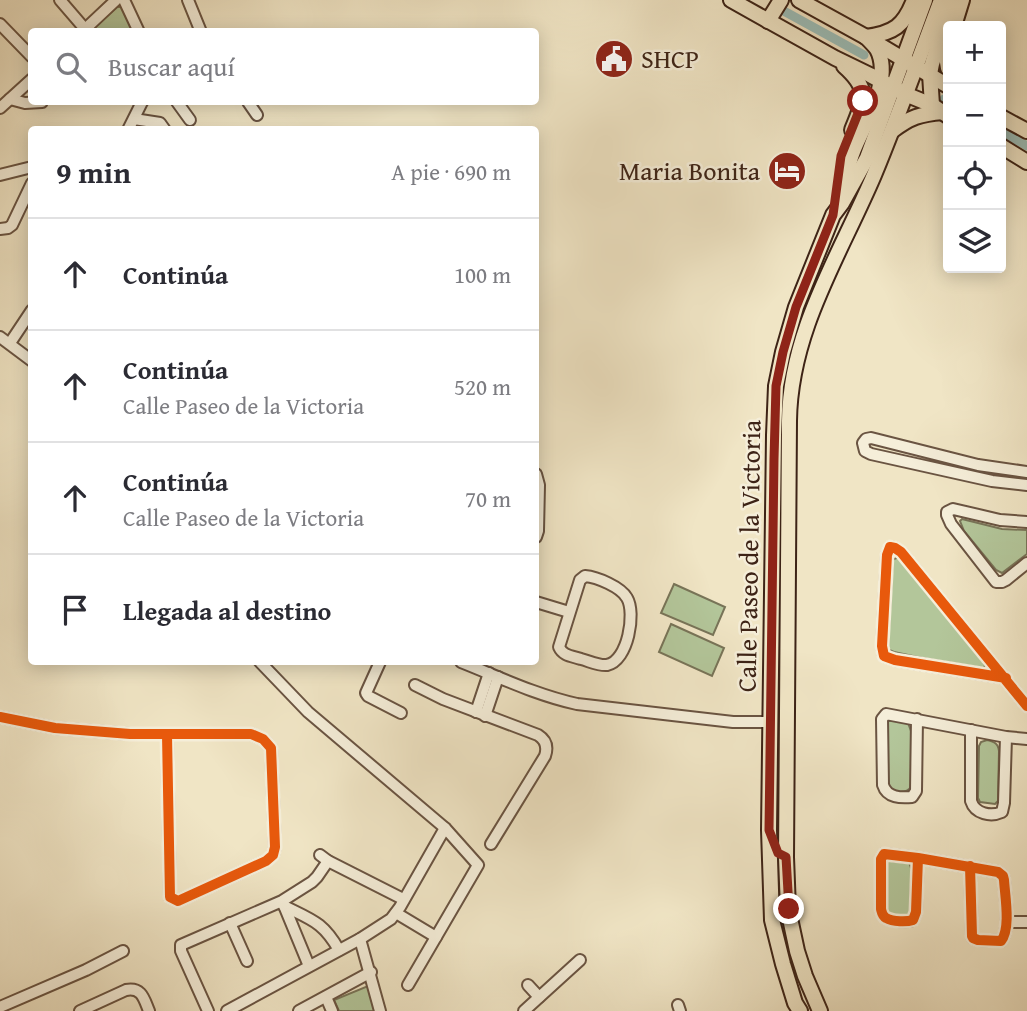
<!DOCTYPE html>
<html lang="es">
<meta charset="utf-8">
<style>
body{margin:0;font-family:"Gentium Book Plus",serif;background:#f7f7f7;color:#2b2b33}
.controls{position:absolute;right:21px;top:21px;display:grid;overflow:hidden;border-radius:7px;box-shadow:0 4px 18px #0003}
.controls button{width:63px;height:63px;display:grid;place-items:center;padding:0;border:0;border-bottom:2px solid #e1e1e2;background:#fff;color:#2b2b33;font:35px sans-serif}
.stop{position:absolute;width:21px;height:21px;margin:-16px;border:5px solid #8f2418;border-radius:50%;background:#fff}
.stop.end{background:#8f2418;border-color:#fff;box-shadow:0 2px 7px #0008}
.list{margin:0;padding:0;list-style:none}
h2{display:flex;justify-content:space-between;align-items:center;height:91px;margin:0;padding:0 28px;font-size:30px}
h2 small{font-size:23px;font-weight:400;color:#7c7c81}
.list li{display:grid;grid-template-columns:46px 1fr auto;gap:21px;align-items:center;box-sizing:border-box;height:112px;padding:0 28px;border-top:2px solid #e1e1e2}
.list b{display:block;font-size:26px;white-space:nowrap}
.list p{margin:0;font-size:23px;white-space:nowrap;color:#7c7c81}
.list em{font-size:23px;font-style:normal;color:#7c7c81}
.icon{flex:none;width:38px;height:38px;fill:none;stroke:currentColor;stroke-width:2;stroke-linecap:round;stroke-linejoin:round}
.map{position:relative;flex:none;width:1027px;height:1011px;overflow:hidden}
.search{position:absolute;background:#fff;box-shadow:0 4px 18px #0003;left:28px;top:28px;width:511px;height:77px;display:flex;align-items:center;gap:18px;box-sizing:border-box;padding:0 24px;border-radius:7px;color:#7c7c81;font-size:26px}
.panel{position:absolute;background:#fff;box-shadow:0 4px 18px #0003;left:28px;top:126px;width:511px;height:539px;border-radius:7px}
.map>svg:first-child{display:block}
.green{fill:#b3c69a;stroke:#787458;stroke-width:2}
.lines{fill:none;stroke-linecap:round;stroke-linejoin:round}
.canal{stroke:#9bbeb9;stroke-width:9}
.minor-casing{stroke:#6a5442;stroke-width:14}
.major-casing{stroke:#3d2316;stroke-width:18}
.minor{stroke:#f5eed9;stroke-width:10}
.major{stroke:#f0e5c5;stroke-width:14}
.cycleway-casing{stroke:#f5eed9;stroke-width:15}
.cycleway{stroke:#e8590c;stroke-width:10}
.route{stroke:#8f2418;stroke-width:9}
.labels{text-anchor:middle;stroke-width:5;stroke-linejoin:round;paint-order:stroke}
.poi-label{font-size:26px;fill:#3d2316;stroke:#f5eed9;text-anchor:start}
.street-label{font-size:26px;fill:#3d2316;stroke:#f5eed9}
</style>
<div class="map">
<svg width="1027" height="1011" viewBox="0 0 1027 1011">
<rect width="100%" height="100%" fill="#f0e5c5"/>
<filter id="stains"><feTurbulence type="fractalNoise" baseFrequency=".00286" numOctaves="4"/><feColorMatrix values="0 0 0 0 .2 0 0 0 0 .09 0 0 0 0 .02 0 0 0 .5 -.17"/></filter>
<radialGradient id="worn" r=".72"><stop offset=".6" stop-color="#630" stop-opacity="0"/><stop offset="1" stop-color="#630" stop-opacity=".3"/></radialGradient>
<g class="green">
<polygon points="117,7 122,7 134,32 89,32"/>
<polygon points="962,519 1002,529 1027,530 1027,554 1002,573 996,570 964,531 960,521"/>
<polygon points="899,557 980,657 985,665 983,671 894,652 887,649 891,562 894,559"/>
<polygon points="674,584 725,607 713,635 661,613"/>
<polygon points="671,624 724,648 712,676 659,652"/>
<path d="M894 720 908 723 911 731V787C906 794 895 792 888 788L886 724 888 721Z"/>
<path d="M987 740C994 742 998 743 999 751L998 801 995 804 980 802 978 798 979 746 981 742Z"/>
<polygon points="887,859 909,862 913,874 910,919 892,916 887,913 884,901 884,862"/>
<polygon points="368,986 375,1011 339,1011 334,1000"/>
</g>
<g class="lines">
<g class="canal">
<polyline points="782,10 864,55"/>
<polyline points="944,99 948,101"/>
<polyline points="1001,131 1027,146"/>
</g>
<defs>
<g id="minor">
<polyline points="60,0 85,29"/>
<polyline points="124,0 139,32"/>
<polyline points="188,0 201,32"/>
<polyline points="0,24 32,57"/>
<polyline points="82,32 116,0"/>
<polyline points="10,99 25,103 42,102"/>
<polyline points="177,102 190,120"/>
<polyline points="248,102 257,115"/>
<polyline points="0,108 32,79"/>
<polyline points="134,119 160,123 165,130"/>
<polyline points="128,130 142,102"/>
<polyline points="0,175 32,167"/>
<polyline points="0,229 8,228 12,225 32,183"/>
<polyline points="0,337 32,361"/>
<polyline points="10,343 32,310"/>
<polyline points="1027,472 978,465 871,438 866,439 863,443 865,451 871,454 992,481 1027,485"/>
<polyline points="536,474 539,485 538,531 536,537"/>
<polyline points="1027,522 1000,520 953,509 947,512 947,515 951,524 996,582 1002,582 1006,580 1027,563"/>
<path d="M585 576C597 577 621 587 627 598 636 613 628 661 607 665 599 666 589 661 581 659 572 656 563 656 559 647L580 580Z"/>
<polyline points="536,602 569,612"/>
<polyline points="260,662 308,712 445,828 478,865 408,985"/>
<polyline points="380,662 366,693 368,696 401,713"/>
<path d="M461 662C499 677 536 695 577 704L733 722H771"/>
<polyline points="1006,678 895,660 884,656 882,646 887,555 890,547 895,548 901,552 1027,706"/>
<path d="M415 685 443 699 538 735C546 740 548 747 545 756L491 844"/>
<polyline points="476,712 489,673"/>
<polyline points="485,716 498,677"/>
<polyline points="0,717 55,728 130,734 251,734 263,739 271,748 275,847 273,855 266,861 178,901 170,897 167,735"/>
<path d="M917 719 916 791 912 797C901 798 887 798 883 785L882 719 886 714 1006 737 1027 739"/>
<path d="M971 730V801C975 814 991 817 1002 812L1004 803 1006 737"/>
<polyline points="320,855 328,861 403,899"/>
<path d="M918 858 916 912 913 920C907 922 893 922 886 918 882 916 882 913 881 909V859L884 854 918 858 998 872 1003 876 1004 880C1005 896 1011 929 1001 941L978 940 973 938 972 936 970 866"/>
<polyline points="283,903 309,966"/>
<path d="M284 906C312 920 323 922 339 950"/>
<polyline points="396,913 436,937"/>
<polyline points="1006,922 1027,922"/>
<polyline points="230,923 247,961"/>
<polyline points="360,939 380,1011"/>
<polyline points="528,985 539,997"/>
<polyline points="326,997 332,1011"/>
<polyline points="678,1005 680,1011"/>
<polyline points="0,1007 86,970 123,951"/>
<path d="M80 1011 126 990C142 987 144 999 149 1011"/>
<polyline points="208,1011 181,951 181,945 282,901 312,882 317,877 328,861"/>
<polyline points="227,1011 360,939 391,919 400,907 445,828"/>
<polyline points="299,1011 371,972"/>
<polyline points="524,1011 580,960"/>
</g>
<g id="major">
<polyline points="731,0 835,58 870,75 905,94 932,105 948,116"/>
<polyline points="799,0 866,37 948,86"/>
<polyline points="768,21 781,0"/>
<polyline points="954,26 962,0"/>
<path d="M866 37C894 33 904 26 914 0"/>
<polyline points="948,44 946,56 948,68"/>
<path d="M844 66C871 90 864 100 852 130"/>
<polyline points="932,105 930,74 932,64 952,0"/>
<polyline points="1001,117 1027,131"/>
<path d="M892 131C910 117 920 114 943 112"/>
<polyline points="1001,146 1027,162"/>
<path d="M843 192C846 178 848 163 854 149 865 122 893 79 877 49 874 45 870 41 866 37"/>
<polyline points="800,1011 795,1003 783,964 772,920 769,830 774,435 776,386 783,352 796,307 833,215 842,203 867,158 925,0"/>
<path d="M820 1011 805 976 797 951 788 909 786 857 789 421C790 331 840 255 874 175 898 117 919 58 941 0"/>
</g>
</defs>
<use href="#minor" class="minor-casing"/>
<use href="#major" class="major-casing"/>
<use href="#minor" class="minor"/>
<use href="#major" class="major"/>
<defs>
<g id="cycleway">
<polyline points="1006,678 895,660 884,656 882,646 887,555 890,547 895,548 901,552 1027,706"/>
<polyline points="0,717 55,728 130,734 251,734 263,739 271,748 275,847 273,855 266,861 178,901 170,897 167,735"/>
<path d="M918 858 916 912 913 920C907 922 893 922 886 918 882 916 882 913 881 909V859L884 854 918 858 998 872 1003 876 1004 880C1005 896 1011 929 1001 941L978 940 973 938 972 936 970 866"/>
</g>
</defs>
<use href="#cycleway" class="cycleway-casing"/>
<use href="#cycleway" class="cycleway"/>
</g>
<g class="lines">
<polyline class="route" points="789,909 786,857 778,853 769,830 774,459 776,386 783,352 796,307 833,215 841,156 863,101"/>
</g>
<defs>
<symbol id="civic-disc" viewBox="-11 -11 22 22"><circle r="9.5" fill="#8f2418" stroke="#f5eed9"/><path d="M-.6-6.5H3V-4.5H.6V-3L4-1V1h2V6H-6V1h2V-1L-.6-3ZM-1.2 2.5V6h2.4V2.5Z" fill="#fff"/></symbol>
<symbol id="hotel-disc" viewBox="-11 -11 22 22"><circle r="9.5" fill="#8f2418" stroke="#f5eed9"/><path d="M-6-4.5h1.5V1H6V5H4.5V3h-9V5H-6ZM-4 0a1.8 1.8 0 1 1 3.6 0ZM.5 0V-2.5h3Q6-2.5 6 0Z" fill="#fff"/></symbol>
</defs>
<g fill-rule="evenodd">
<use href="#civic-disc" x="592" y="37" width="44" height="44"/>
<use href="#hotel-disc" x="765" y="149" width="44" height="44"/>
</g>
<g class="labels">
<g class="poi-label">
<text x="641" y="68">SHCP</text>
<text x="760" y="180" text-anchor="end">Maria Bonita</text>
</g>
<g class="street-label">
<text transform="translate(749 556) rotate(-89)" y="9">Calle Paseo de la Victoria</text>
</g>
</g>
<rect width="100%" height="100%" filter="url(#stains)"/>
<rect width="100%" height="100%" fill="url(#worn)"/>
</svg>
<div class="controls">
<button>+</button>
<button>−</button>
<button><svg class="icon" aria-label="locate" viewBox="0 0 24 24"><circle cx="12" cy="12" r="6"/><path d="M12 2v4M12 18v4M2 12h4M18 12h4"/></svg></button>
<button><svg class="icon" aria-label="layers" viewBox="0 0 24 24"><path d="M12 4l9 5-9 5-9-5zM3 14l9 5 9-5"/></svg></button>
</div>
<div class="stop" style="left:863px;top:101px"></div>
<div class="stop end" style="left:789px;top:909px"></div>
<div class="search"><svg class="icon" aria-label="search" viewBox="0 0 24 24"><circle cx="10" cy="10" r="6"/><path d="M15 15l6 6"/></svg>Buscar aquí</div>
<section class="panel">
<h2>9 min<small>A pie · 690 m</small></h2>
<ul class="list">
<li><svg class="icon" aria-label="ahead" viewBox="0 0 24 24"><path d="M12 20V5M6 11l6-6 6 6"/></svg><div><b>Continúa</b></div><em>100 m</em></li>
<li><svg class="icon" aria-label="ahead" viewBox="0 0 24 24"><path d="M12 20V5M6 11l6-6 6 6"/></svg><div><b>Continúa</b><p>Calle Paseo de la Victoria</p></div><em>520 m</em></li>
<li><svg class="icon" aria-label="ahead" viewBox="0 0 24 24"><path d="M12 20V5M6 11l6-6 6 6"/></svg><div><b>Continúa</b><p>Calle Paseo de la Victoria</p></div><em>70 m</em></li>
<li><svg class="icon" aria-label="arrive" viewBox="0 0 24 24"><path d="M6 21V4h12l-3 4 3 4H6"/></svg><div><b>Llegada al destino</b></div></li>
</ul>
</section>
</div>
